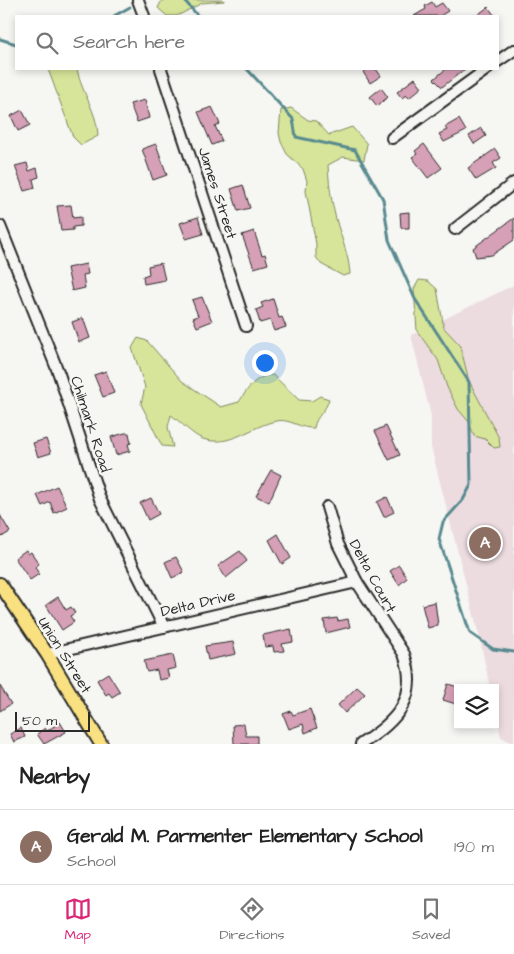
<!DOCTYPE html>
<style>
body{margin:0;font-family:"Architects Daughter",sans-serif;background:#f2f2f2;color:#222}
.controls{position:absolute;right:15px;bottom:15px;display:grid;overflow:hidden;border-radius:0px;box-shadow:0 2px 8px #0003}
.controls button{width:45px;height:45px;display:grid;place-items:center;padding:0;border:0;border-bottom:1px solid #e0e0e0;background:#fff;color:#222;font:25px sans-serif}
.scale{position:absolute;left:15px;bottom:12px;width:75px;box-sizing:border-box;padding-left:5px;border:2px solid #2b2b2b;border-top:0;font-size:14px;line-height:18px;white-space:nowrap;color:#2b2b2b;-webkit-text-stroke:4px #f6f6f2;paint-order:stroke}
.you{position:absolute;left:264px;top:362px;width:18px;height:18px;margin:-12px;border:4px solid #fff;border-radius:50%;background:#1a73e8;box-shadow:0 0 0 8px #1a73e833}
.badge{display:grid;place-items:center;width:32px;height:32px;border-radius:50%;background:#db2777;color:#fff;font-size:16px;font-weight:700}
.pin{position:absolute;translate:-50% -50%;border:2px solid #fff;box-shadow:0 1px 5px #0006}
.list{margin:0;padding:0;list-style:none}
h2{display:flex;justify-content:space-between;align-items:center;height:65px;margin:0;padding:0 20px;font-size:21px}
h2 small{font-size:16px;font-weight:400;color:#767676}
.list li{display:grid;grid-template-columns:32px 1fr auto;gap:15px;align-items:center;box-sizing:border-box;height:75px;padding:0 20px;border-top:1px solid #e0e0e0}
.list b{display:block;font-size:19px;white-space:nowrap}
.list p{margin:0;font-size:16px;white-space:nowrap;color:#767676}
.list em{font-size:16px;font-style:normal;color:#767676}
.icon{flex:none;width:28px;height:28px;fill:none;stroke:currentColor;stroke-width:2;stroke-linecap:round;stroke-linejoin:round}
.map{position:relative;flex:none;width:514px;height:744px;overflow:hidden}
.search{position:absolute;background:#fff;box-shadow:0 2px 8px #0003;left:15px;right:15px;top:15px;height:55px;display:flex;align-items:center;gap:12px;box-sizing:border-box;padding:0 18px;border-radius:0px;color:#767676;font-size:19px}
.sheet{height:140px;background:#fff}
nav{display:flex;justify-content:space-around;align-items:center;box-sizing:border-box;height:70px;border-top:1px solid #e0e0e0;background:#fff;font-size:14px;color:#767676}
nav a{display:grid;justify-items:center;gap:2px}
nav .on{color:#db2777}
.map>svg:first-child{display:block}
.built{fill:#ecdce0}
.green{fill:#d6e599;stroke:#808862}
.lines{fill:none;stroke-linecap:round;stroke-linejoin:round}
.stream{stroke:#598a8f;stroke-width:3}
.building{fill:#d6a0b7;stroke:#2b2b2b}
.minor-casing{stroke:#2b2b2b;stroke-width:14}
.major-casing{stroke:#2b2b2b;stroke-width:16}
.minor{stroke:#f6f6f2;stroke-width:10}
.major{stroke:#f9e181;stroke-width:12}
.labels{text-anchor:middle;stroke-width:5;stroke-linejoin:round;paint-order:stroke}
.street-label{font-size:15px;fill:#2b2b2b;stroke:#f6f6f2}
</style>
<div class="map">
<svg width="514" height="744" viewBox="0 0 514 744">
<rect width="100%" height="100%" fill="#f6f6f2"/>
<filter id="ink" filterUnits="userSpaceOnUse"><feTurbulence type="fractalNoise" baseFrequency=".02" numOctaves="2"/><feDisplacementMap in="SourceGraphic" scale="10" xChannelSelector="R" yChannelSelector="G"/><feConvolveMatrix kernelMatrix="1 2 1 2 8 2 1 2 1" color-interpolation-filters="sRGB"/></filter>
<g filter="url(#ink)">
<polygon class="built" points="514,285 514,744 501,737 495,711 495,688 490,688 480,639 431,447 431,416 411,335"/>
<g class="green">
<polygon points="162,0 224,0 224,1 202,3 177,16 167,16 158,8"/>
<path d="M48 69H77C81 92 98 113 98 136L81 145 73 137Z"/>
<path d="M291 108 308 120 316 121 329 135 352 127 367 144 364 160 343 157 328 165C329 188 333 213 341 235 345 249 349 259 350 274L343 276 321 264 316 257V244L306 191 307 181 303 169 287 154 281 142 279 133 281 110Z"/>
<polygon points="419,280 428,281 437,289 444,328 460,345 469,381 499,438 500,447 494,448 485,439 474,436 469,422 458,409 447,387 438,360 417,331 414,289"/>
<path d="M138 338 147 341 182 381 221 407 239 402C248 388 256 375 273 375L299 400 312 401 320 396 329 399C326 412 316 415 314 428 300 429 290 418 276 421 251 426 230 448 203 439 192 435 181 422 171 415L168 427 173 447 162 446 141 404 145 387 132 348Z"/>
</g>
<g class="lines">
<g class="stream">
<polyline points="184,0 198,16"/>
<polyline points="114,16 130,7"/>
<polyline points="0,39 16,44"/>
<polyline points="247,69 293,119 296,137 355,150 383,199 389,240 415,299 469,382 471,485 463,500 443,522 439,539 470,633 493,649 514,652"/>
</g>
</g>
<g class="building">
<polygon points="432,2 435,7 442,3 448,11 440,16 414,16 426,9 425,6"/>
<polygon points="488,7 495,16 476,16"/>
<polygon points="368,69 376,69 381,76 370,83 363,72"/>
<polygon points="446,69 465,69 442,87 434,79"/>
<polygon points="415,78 422,87 409,98 406,95 402,98 397,92"/>
<polygon points="381,88 388,97 377,106 370,97"/>
<polygon points="145,100 149,118 137,122 130,104"/>
<polygon points="212,107 220,124 215,126 222,141 212,145 198,112"/>
<polygon points="22,110 30,125 18,131 11,116"/>
<polygon points="459,119 466,131 444,142 439,134 447,130 445,127"/>
<polygon points="481,128 486,136 474,144 469,136"/>
<polygon points="156,144 167,175 153,180 142,149"/>
<polygon points="424,144 442,168 428,178 412,157 417,154 415,151"/>
<polygon points="495,149 501,158 493,163 496,168 476,180 468,168"/>
<polygon points="27,163 29,171 37,168 39,177 33,179 35,188 24,191 15,166"/>
<polygon points="243,185 250,208 238,211 231,189"/>
<polygon points="71,205 73,218 81,217 81,226 73,227 73,230 61,231 57,206"/>
<polygon points="409,212 409,228 401,228 400,213"/>
<polygon points="198,217 203,234 186,239 180,223"/>
<polygon points="514,218 514,240 492,255 476,257 473,248"/>
<polygon points="254,231 262,255 265,254 268,264 254,268 242,235"/>
<polygon points="161,263 165,280 144,284 143,276 149,274 148,266"/>
<polygon points="86,264 88,274 83,275 85,288 72,291 67,268"/>
<polygon points="202,297 212,321 197,327 193,318 198,316 192,300"/>
<polygon points="273,299 279,318 282,317 286,327 274,331 270,320 260,323 256,310 263,307 261,303"/>
<polygon points="83,318 90,338 79,342 72,322"/>
<polygon points="106,371 114,393 103,397 94,375"/>
<polygon points="386,426 400,455 389,460 375,431"/>
<polygon points="125,433 129,433 131,443 128,444 130,451 116,455 111,437"/>
<polygon points="46,439 51,453 38,457 33,443"/>
<polygon points="271,470 281,475 269,502 256,496"/>
<polygon points="57,486 67,507 54,513 50,502 42,506 37,495"/>
<polygon points="387,497 394,512 384,517 377,502"/>
<polygon points="151,498 159,514 148,520 140,503"/>
<polygon points="0,515 10,532 0,538"/>
<polygon points="278,534 291,558 282,564 269,540"/>
<polygon points="26,550 28,554 31,552 39,564 35,567 39,574 30,580 15,558"/>
<polygon points="240,551 247,561 226,578 218,566"/>
<polygon points="176,557 184,572 172,578 165,562"/>
<polygon points="399,565 407,578 399,585 390,571"/>
<polygon points="58,597 66,610 71,607 75,613 70,616 74,622 62,630 46,605"/>
<polygon points="435,602 438,625 428,628 422,605"/>
<polygon points="337,618 338,621 348,619 350,627 326,633 324,620"/>
<polygon points="291,629 293,642 282,644 284,651 274,652 273,646 265,647 263,635"/>
<polygon points="233,642 236,654 208,660 205,646"/>
<polygon points="173,655 176,668 167,670 169,678 159,680 157,670 147,672 144,661"/>
<polygon points="108,673 120,692 112,697 109,693 106,695 97,680"/>
<polygon points="448,684 458,687 456,704 443,700"/>
<polygon points="0,686 11,704 0,711"/>
<polygon points="357,687 365,694 345,713 338,705"/>
<polygon points="310,709 317,728 305,733 303,724 289,729 283,714 291,711 293,715"/>
<polygon points="60,722 66,732 44,744 37,734 45,728 47,731"/>
<polygon points="244,724 246,736 257,736 257,744 234,744 233,725"/>
<polygon points="21,728 25,737 14,742 10,734"/>
</g>
<g class="lines">
<defs>
<g id="minor">
<polyline points="138,0 144,16"/>
<polyline points="498,61 514,50"/>
<polyline points="161,69 246,326"/>
<polyline points="392,138 487,69"/>
<polyline points="0,226 59,374 100,499 164,627"/>
<polyline points="455,229 514,183"/>
<path d="M327 507 338 544 357 582 404 654C420 698 396 722 361 744"/>
<polyline points="47,654 357,582"/>
</g>
<polyline id="major" points="0,584 47,654 101,744"/>
</defs>
<use href="#minor" class="minor-casing"/>
<use href="#major" class="major-casing"/>
<use href="#minor" class="minor"/>
<use href="#major" class="major"/>
</g>
</g>
<g class="labels">
<g class="street-label">
<text transform="translate(218 193) rotate(72)" y="5">James Street</text>
<text transform="translate(91 424) rotate(72)" y="5">Chilmark Road</text>
<text transform="translate(373 576) rotate(61)" y="5">Delta Court</text>
<text transform="translate(198 603) rotate(-13)" y="5">Delta Drive</text>
<text transform="translate(65 655) rotate(58)" y="5">Union Street</text>
</g>
</g>
</svg>
<div class="controls">
<button><svg class="icon" aria-label="layers" viewBox="0 0 24 24"><path d="M12 4l9 5-9 5-9-5zM3 14l9 5 9-5"/></svg></button>
</div>
<div class="scale">50 m</div>
<div class="you"></div>
<div class="pin badge" style="left:485px;top:543px;background:#8d6e63">A</div>
<div class="search"><svg class="icon" aria-label="search" viewBox="0 0 24 24"><circle cx="10" cy="10" r="6"/><path d="M15 15l6 6"/></svg>Search here</div>
</div>
<section class="sheet">
<h2>Nearby<small></small></h2>
<ul class="list">
<li><span class="badge" style="background:#8d6e63">A</span><div><b>Gerald M. Parmenter Elementary School</b><p>School</p></div><em>190 m</em></li>
</ul>
</section>
<nav>
<a class="on"><svg class="icon" aria-label="map" viewBox="0 0 24 24"><path d="M3 6l6-2 6 2 6-2v14l-6 2-6-2-6 2zM9 4v14M15 6v14"/></svg>Map</a>
<a><svg class="icon" aria-label="directions" viewBox="0 0 24 24"><path d="M12 3l9 9-9 9-9-9zM9 14v-3h6M13 9l2 2-2 2"/></svg>Directions</a>
<a><svg class="icon" aria-label="saved" viewBox="0 0 24 24"><path d="M7 4h10v16l-5-4-5 4z"/></svg>Saved</a>
</nav>
